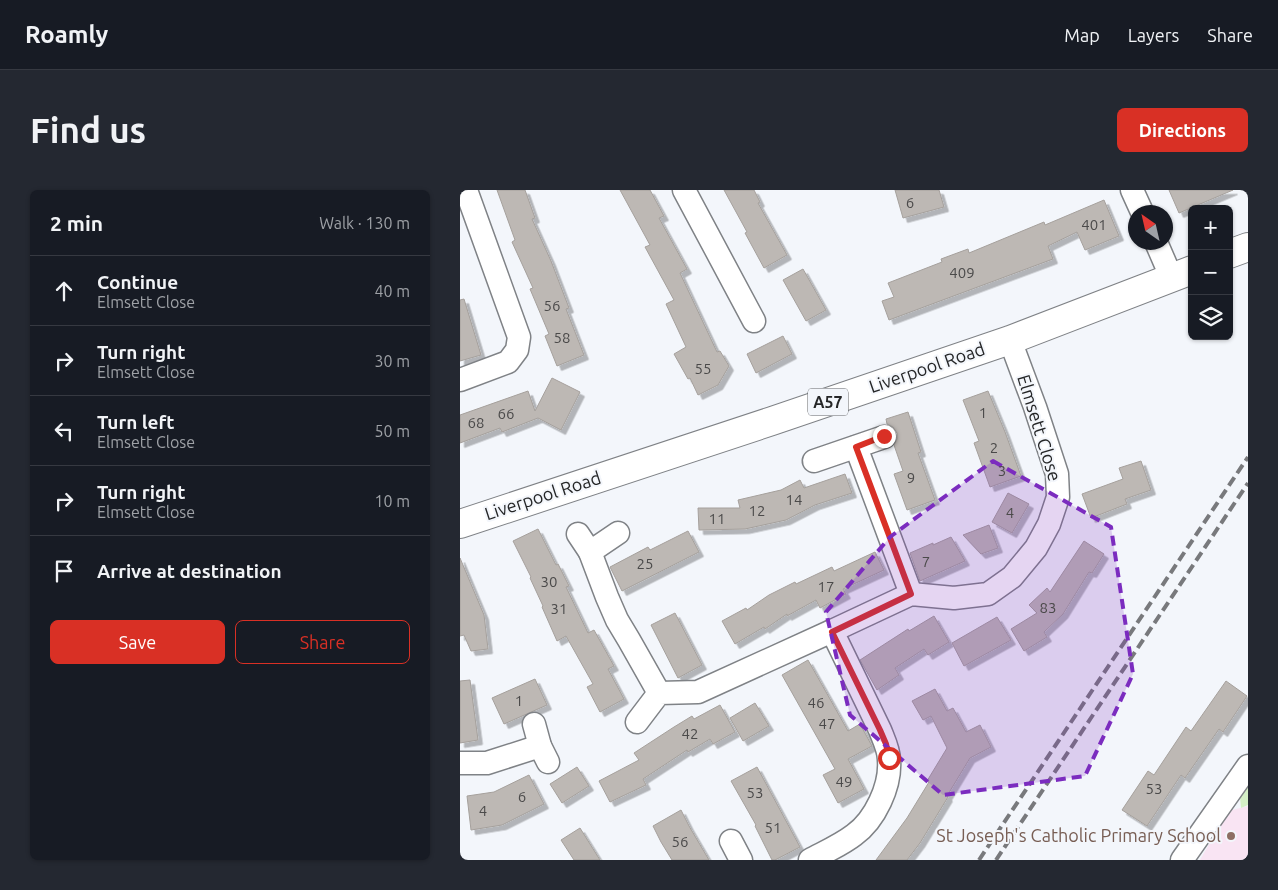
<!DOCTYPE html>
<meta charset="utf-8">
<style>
body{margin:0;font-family:Ubuntu,sans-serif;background:#242831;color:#f1f3f6}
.controls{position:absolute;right:15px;top:15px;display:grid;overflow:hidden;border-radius:8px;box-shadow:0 1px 4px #0004}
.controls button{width:45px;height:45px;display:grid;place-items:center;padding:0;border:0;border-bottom:1px solid #363941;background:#171b24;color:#f1f3f6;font:25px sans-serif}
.compass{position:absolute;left:668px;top:15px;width:45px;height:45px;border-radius:50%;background:#171b24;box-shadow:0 1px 4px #0004;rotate:326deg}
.stop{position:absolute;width:15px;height:15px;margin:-11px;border:4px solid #d93025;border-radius:50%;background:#fff}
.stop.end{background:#d93025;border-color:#fff;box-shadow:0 1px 5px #0008}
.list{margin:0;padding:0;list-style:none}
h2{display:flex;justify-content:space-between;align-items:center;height:65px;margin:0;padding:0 20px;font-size:21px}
h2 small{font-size:16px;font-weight:400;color:#9ea1a6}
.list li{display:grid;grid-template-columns:32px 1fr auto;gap:15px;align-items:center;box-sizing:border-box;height:70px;padding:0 20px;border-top:1px solid #363941}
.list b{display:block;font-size:19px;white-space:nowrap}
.list p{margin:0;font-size:16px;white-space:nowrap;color:#9ea1a6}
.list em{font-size:16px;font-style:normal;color:#9ea1a6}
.actions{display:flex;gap:10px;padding:15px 20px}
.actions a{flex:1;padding:11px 0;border:1px solid #d93025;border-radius:8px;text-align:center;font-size:18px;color:#d93025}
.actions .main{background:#d93025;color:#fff}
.icon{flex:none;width:28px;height:28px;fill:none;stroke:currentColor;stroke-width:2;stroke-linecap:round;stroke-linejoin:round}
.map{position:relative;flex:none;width:788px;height:670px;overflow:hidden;border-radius:8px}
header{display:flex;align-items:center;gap:30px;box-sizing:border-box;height:70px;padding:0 25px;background:#171b24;border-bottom:1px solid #363941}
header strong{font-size:24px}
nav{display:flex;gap:28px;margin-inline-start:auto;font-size:18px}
.intro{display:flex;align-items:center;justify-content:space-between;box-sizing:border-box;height:120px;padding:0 30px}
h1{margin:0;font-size:35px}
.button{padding:12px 22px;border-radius:8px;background:#d93025;color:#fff;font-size:18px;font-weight:700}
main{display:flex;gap:30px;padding:0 30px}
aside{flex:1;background:#171b24;border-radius:8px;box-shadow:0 1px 4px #0004}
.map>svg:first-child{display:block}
.industrial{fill:#f9e4f3}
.grass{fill:#d5efc6}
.building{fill:#bdb8b4;stroke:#a5a09c;filter:url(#shadow)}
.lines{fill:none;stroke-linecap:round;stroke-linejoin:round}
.minor-casing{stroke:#7f8286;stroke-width:25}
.highway-casing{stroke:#7f8286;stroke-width:30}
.minor{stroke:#fff;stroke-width:22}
.highway{stroke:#fff;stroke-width:28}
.rail{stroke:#78797c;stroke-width:4;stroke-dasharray:10 5;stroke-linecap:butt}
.route{stroke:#d93025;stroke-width:6}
.marked{fill:#7b2cbf;fill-opacity:0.2;stroke:#7b2cbf;stroke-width:4;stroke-dasharray:10 6;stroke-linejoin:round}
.education-dot{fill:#8d6e63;stroke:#f3f6fb;stroke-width:2}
.labels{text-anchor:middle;stroke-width:4;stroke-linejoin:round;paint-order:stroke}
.number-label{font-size:15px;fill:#4b4a4a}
.shield{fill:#f3f6fb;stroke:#636467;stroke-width:1}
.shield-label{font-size:16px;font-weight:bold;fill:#252627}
.street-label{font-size:18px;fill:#252627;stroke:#f3f6fb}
.education-label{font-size:18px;fill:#785e54;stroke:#f3f6fb;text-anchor:end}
</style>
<header>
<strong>Roamly</strong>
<nav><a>Map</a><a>Layers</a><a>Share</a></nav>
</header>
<div class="intro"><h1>Find us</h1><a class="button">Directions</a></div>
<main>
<aside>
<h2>2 min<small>Walk · 130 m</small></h2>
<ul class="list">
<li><svg class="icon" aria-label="ahead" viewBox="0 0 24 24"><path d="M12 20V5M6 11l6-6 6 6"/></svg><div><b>Continue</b><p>Elmsett Close</p></div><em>40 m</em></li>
<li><svg class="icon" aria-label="right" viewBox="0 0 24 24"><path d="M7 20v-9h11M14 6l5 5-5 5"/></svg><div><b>Turn right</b><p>Elmsett Close</p></div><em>30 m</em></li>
<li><svg class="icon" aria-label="left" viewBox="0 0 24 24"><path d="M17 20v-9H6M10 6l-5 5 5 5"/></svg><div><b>Turn left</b><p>Elmsett Close</p></div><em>50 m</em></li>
<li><svg class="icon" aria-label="right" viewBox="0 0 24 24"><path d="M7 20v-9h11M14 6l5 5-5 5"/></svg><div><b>Turn right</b><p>Elmsett Close</p></div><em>10 m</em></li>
<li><svg class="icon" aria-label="arrive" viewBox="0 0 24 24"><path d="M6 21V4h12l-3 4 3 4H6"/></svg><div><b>Arrive at destination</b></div></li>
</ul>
<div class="actions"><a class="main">Save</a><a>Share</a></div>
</aside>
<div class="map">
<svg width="788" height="670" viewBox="0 0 788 670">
<defs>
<filter id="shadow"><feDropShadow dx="4.5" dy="4.5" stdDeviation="0" flood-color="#0004"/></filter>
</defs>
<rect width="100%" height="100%" fill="#f3f6fb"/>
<polygon class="industrial" points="788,616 788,670 740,670 768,621"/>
<polygon class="grass" points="788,597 788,615 781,618 780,607"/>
<g class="building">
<polygon points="37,0 65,0 75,28 72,29 91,71 109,118 106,119 124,165 97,176 85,146 89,144 70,99 73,98 52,52 55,50"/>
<polygon points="160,0 190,0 204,26 199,28 227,79 220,83 257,162 260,161 269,176 258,195 238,205 230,188 228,189 214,164 226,157 206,114 214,110 185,57 190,55"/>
<polygon points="264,0 294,0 300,12 298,13 327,65 304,78 285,43 287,42"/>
<polygon points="435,0 479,0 484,17 443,28"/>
<polygon points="709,0 773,0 719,23"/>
<polygon points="644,10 659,46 625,60 617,42 588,56 593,69 429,130 422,111 434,107 428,93 482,72 481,69 508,59 509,63 584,32 585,35"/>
<polygon points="343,79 366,120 346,131 323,90"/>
<polygon points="4,109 21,165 0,171 0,110"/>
<polygon points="323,146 332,164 296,183 287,164"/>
<polygon points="92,188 120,202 101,240 78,228 42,242 40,238 0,253 0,225 68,201 75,221"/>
<polygon points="528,201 545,242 561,286 530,297 514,253 519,251 503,210"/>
<polygon points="448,222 461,262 458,263 475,310 447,320 434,284 443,281 434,255 437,249 437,243 433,237 427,234 426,229"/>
<polygon points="681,271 691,300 665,309 667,314 631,328 622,304 663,289 659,278"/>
<polygon points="385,284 392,303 355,315 326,330 285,339 239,340 238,318 280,318 278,310 321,300 340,290 344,298"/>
<polygon points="548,303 569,314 552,343 532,332"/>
<polygon points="529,335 538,358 521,364 503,345"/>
<polygon points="78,339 96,375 98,374 109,396 106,397 128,443 134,440 154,476 148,479 164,509 140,522 127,497 133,494 106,446 97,451 82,417 83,416 70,388 71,387 53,351"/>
<polygon points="228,341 239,362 162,401 150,377 188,357 190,360"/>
<polygon points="491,347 505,371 460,391 450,363 473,353 473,355"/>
<polygon points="624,351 644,364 632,383 629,382 603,424 584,442 587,447 564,461 551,439 577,423 569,415 587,398 590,402"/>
<polygon points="415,362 424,380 383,399 386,404 360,418 356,410 327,426 327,424 305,439 304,437 275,454 262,431 286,418 287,420 309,405 335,392 336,394 372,377 374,381"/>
<polygon points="0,368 24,425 28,459 11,461 4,445 0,446"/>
<polygon points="215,423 242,475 218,488 191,435"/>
<polygon points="474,426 489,452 468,465 464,459 435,478 439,485 417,500 408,484 400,470 448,439 449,441"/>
<polygon points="537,427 551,450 504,476 492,453"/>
<polygon points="348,470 388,541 400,534 412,556 388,569 404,599 378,613 363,585 375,579 322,485"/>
<polygon points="75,489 87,515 44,534 32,508"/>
<polygon points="10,490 18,550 0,553 0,491"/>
<polygon points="766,491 787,506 763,542 759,539 725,588 721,585 687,636 662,620 688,581 694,585 726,537 731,541"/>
<polygon points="475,499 487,521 493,518 506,542 520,535 531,557 510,568 487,606 488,607 460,653 447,670 416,670 447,628 469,592 467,591 487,558 471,526 463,530 452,511"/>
<polygon points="295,513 309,536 283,551 270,528"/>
<polygon points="260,515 275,542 253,554 250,549 228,562 227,560 183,589 186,595 150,612 139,591 179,570 174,563 214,537 232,526 234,529"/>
<polygon points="117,577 129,596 102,613 90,594"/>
<polygon points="297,577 340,657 315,670 312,670 295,636 296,635 271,591"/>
<polygon points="69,585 84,614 42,635 11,640 7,606 34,602"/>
<polygon points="221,620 229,636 249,670 212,670 201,652 193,636"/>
<polygon points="120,638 140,670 114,670 101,650"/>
</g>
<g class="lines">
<defs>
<g id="minor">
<polyline points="224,0 294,131"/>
<polyline points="672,0 682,22"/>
<polyline points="696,52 712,89"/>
<polyline points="0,190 48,172 57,160 59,147 6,0"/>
<polyline points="396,257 451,404"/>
<polyline points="354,271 424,247"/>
<polyline points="118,344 130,362 158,343"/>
<polyline points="130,362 147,407 157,430 169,450 199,503"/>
<polyline points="177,532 199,503 238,502 372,441"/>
<polyline points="74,534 80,556 88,572"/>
<polyline points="0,573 27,573 80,556"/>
<polyline points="271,651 281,670"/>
<path d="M350 670C365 662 381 655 394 645 415 630 431 596 429 570 429 560 424 550 420 540L372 441 451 404 494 408 528 404 552 387 576 358 589 334 598 307 597 284 575 217 550 150"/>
<polyline points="722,670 788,576"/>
</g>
<g id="highway">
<polyline points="769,64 788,57"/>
<polyline points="0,334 312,231 550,150 732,80"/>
</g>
</defs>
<use href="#minor" class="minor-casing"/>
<use href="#highway" class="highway-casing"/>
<use href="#minor" class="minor"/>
<use href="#highway" class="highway"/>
<g class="rail">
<polyline points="519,670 788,267"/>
<polyline points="536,670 788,293"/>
</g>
</g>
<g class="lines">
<polyline class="route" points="424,246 396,257 451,404 372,442 420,540 426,554 429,568"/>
</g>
<path class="marked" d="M533 271 651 337 673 484 625 586 483 605 390 525 366 422 430 347Z"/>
<circle class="education-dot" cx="771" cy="646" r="5"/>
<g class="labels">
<g class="number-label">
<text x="450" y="18">6</text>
<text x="634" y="40">401</text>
<text x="502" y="88">409</text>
<text x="92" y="121">56</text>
<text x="102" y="153">58</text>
<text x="243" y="184">55</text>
<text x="523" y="228">1</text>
<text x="46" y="229">66</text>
<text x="16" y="238">68</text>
<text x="534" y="263">2</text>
<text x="542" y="286">3</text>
<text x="451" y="293">9</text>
<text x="334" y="315">14</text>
<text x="297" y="326">12</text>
<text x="550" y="328">4</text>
<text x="257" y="334">11</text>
<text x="466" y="377">7</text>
<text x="185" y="379">25</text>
<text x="89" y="397">30</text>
<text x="366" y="402">17</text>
<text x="588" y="423">83</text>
<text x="99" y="424">31</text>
<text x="59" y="516">1</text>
<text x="356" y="518">46</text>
<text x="367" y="539">47</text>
<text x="230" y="549">42</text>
<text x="384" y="597">49</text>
<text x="694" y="604">53</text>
<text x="295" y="608">53</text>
<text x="62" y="612">6</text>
<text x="23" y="626">4</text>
<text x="313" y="643">51</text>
<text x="220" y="657">56</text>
</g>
<rect class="shield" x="348" y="198.5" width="40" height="27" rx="4"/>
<g class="shield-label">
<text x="368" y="218">A57</text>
</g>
<g class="street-label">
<text transform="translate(467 178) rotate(-19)" y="6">Liverpool Road</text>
<text transform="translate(579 238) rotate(73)" y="6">Elmsett Close</text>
<text transform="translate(83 306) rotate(-18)" y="6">Liverpool Road</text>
</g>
<g class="education-label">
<text x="761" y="652">St Joseph's Catholic Primary School</text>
</g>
</g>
</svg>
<div class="controls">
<button>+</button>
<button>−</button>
<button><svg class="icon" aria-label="layers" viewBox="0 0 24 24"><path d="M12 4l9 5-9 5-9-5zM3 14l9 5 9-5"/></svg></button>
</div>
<svg class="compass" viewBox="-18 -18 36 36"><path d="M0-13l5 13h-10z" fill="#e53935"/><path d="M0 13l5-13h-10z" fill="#9ea1a6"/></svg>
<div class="stop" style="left:429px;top:568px"></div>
<div class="stop end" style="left:424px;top:246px"></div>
</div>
</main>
